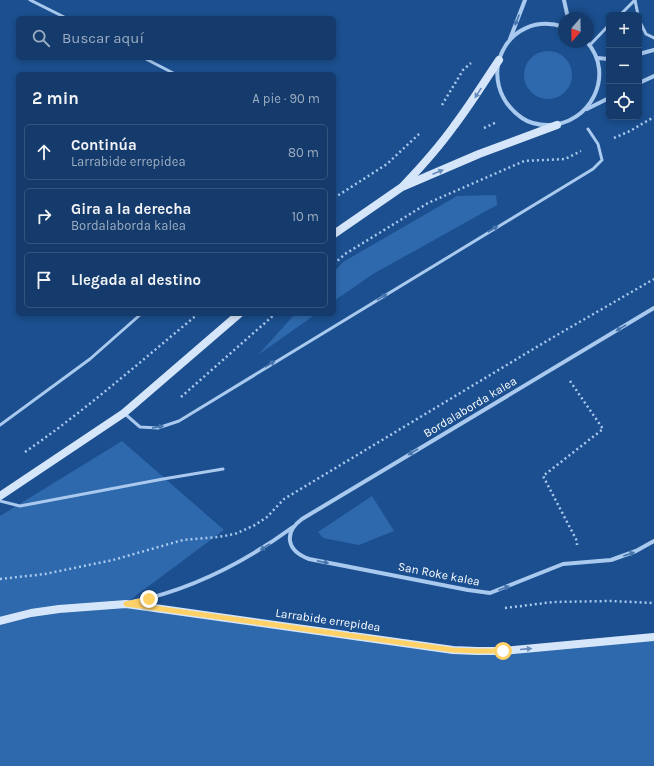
<!DOCTYPE html>
<html lang="es">
<meta charset="utf-8">
<style>
body{margin:0;font-family:Karla,sans-serif;background:#1d4271;color:#f1f3f6}
.controls{position:absolute;right:12px;top:12px;display:grid;overflow:hidden;border-radius:6px;box-shadow:0 2px 6px #0003}
.controls button{width:36px;height:36px;display:grid;place-items:center;padding:0;border:0;border-bottom:1px solid #33557e;background:#143b6b;color:#f1f3f6;font:20px sans-serif}
.compass{position:absolute;left:558px;top:12px;width:36px;height:36px;border-radius:50%;background:#143b6b;box-shadow:0 2px 6px #0003;rotate:200deg}
.stop{position:absolute;width:12px;height:12px;margin:-9px;border:3px solid #ffd166;border-radius:50%;background:#fff}
.stop.end{background:#ffd166;border-color:#fff;box-shadow:0 1px 4px #0008}
.list{margin:0;padding:0;list-style:none}
h2{display:flex;justify-content:space-between;align-items:center;height:52px;margin:0;padding:0 16px;font-size:17px}
h2 small{font-size:13px;font-weight:400;color:#9dadc1}
.list li{display:grid;grid-template-columns:26px 1fr auto;gap:12px;align-items:center;box-sizing:border-box;height:56px;margin:0 8px 8px;padding:0 8px;border:1px solid #33557e;border-radius:6px}
.list b{display:block;font-size:15px;white-space:nowrap}
.list p{margin:0;font-size:13px;white-space:nowrap;color:#9dadc1}
.list em{font-size:13px;font-style:normal;color:#9dadc1}
.icon{flex:none;width:22px;height:22px;fill:none;stroke:currentColor;stroke-width:2;stroke-linecap:round;stroke-linejoin:round}
.map{position:relative;flex:none;width:654px;height:766px;overflow:hidden}
.search{position:absolute;background:#143b6b;box-shadow:0 2px 6px #0003;left:16px;top:16px;width:320px;height:44px;display:flex;align-items:center;gap:10px;box-sizing:border-box;padding:0 14px;border-radius:6px;color:#9dadc1;font-size:15px}
.panel{position:absolute;background:#143b6b;box-shadow:0 2px 6px #0003;left:16px;top:72px;width:320px;height:244px;border-radius:6px}
.map>svg:first-child{display:block}
.green{fill:#2e69ad}
.lines{fill:none;stroke-linecap:round;stroke-linejoin:round}
.path{stroke:#a9c9ee;stroke-width:2.5;stroke-dasharray:2 3;stroke-linecap:butt}
.lane{stroke:#a9c9ee;stroke-width:3}
.street{stroke:#a9c9ee;stroke-width:4}
.secondary{stroke:#d6e6fa;stroke-width:8}
.oneway{fill:#4674ac}
.oneway2{fill:#668bba}
.route{stroke:#ffd166;stroke-width:5}
.labels{text-anchor:middle;stroke-width:4;stroke-linejoin:round;paint-order:stroke}
.street-label{font-size:12px;fill:#fff;stroke:#1b4f8f}
</style>
<div class="map">
<svg width="654" height="766" viewBox="0 0 654 766">
<rect width="100%" height="100%" fill="#1b4f8f"/>
<g class="green">
<circle cx="548" cy="75" r="24"/>
<polygon points="496,195 497,205 373,274 334,301 334,272 343,262 457,196"/>
<polygon points="295,314 316,314 258,355"/>
<polygon points="122,441 224,530 126,603 453,650 503,651 654,637 654,766 0,766 0,516"/>
<polygon points="372,496 394,531 359,545 323,538 318,532"/>
</g>
<g class="lines">
<g class="path">
<polyline points="442,105 463,70 471,63"/>
<polyline points="484,128 497,122"/>
<polyline points="614,138 630,131 654,117"/>
<polyline points="334,198 387,164 419,134"/>
<polyline points="334,264 345,254 428,203 524,161 565,159 581,151"/>
<polyline points="570,381 603,429 543,476 577,541 577,545"/>
<polyline points="181,397 275,314"/>
<path d="M25 452C86 410 141 361 198 314"/>
<polyline points="0,579 45,574 113,560 183,540 218,537 235,534 255,525 267,517 284,499 545,342 654,279"/>
<polyline points="505,608 553,602 611,601 654,603"/>
</g>
<g class="lane">
<polyline points="30,0 66,18"/>
<polyline points="635,0 638,15"/>
<polyline points="620,15 635,0"/>
<polyline points="639,20 646,34 654,38"/>
<polyline points="590,45 609,25"/>
<polyline points="144,58 175,74"/>
<polyline points="125,414 140,427 158,428 179,421 593,169 602,160 598,144 588,129"/>
<polyline points="0,425 90,359 141,314"/>
<polyline points="0,501 20,506 163,479 223,469"/>
</g>
<g class="street">
<polyline points="564,0 568,18"/>
<path d="M564 27C506 8 471 82 522 118 529 123 539 125 548 125 590 125 616 75 587 42"/>
<polyline points="510,39 525,0"/>
<polyline points="639,54 654,50"/>
<polyline points="597,58 609,59"/>
<polyline points="639,83 654,76"/>
<polyline points="587,109 609,98"/>
<path d="M654 308 302 519C283 533 287 551 309 559L468 590 490 593 563 564 611 560 636 551 654 541"/>
<path d="M132 602C191 590 245 562 293 527"/>
</g>
<g class="secondary">
<path d="M404 185C422 166 439 147 454 126 470 105 484 82 499 60"/>
<polyline points="334,234 402,187 479,154 557,125"/>
<polyline points="0,496 124,413 239,314"/>
<polyline points="0,621 31,613 59,609 126,604 453,650 477,651 503,651 654,637"/>
</g>
</g>
<defs><path id="oneway-solid" d="M-6-.8H1V-3.2L6.5 0L1 3.2V.8H-6Z"/></defs>
<g class="oneway">
<use href="#oneway-solid" transform="translate(517 20) rotate(112)"/>
<use href="#oneway-solid" transform="translate(493 229) rotate(-32)"/>
<use href="#oneway-solid" transform="translate(382 297) rotate(-31)"/>
<use href="#oneway-solid" transform="translate(621 328) rotate(149)"/>
<use href="#oneway-solid" transform="translate(270 364) rotate(-32)"/>
<use href="#oneway-solid" transform="translate(158 427) rotate(-8)"/>
<use href="#oneway-solid" transform="translate(413 452) rotate(149)"/>
<use href="#oneway-solid" transform="translate(265 547) rotate(148)"/>
<use href="#oneway-solid" transform="translate(629 554) rotate(-19)"/>
<use href="#oneway-solid" transform="translate(323 562) rotate(11)"/>
<use href="#oneway-solid" transform="translate(504 588) rotate(-21)"/>
</g>
<g class="oneway2">
<use href="#oneway-solid" transform="translate(478 93) rotate(123)"/>
<use href="#oneway-solid" transform="translate(438 172) rotate(-23)"/>
<use href="#oneway-solid" transform="translate(526 649) rotate(-5)"/>
</g>
<g class="lines">
<polyline class="route" points="149,599 126,604 453,650 477,651 503,651"/>
</g>
<g class="labels">
<g class="street-label">
<text transform="translate(470 407) rotate(-31)" y="4">Bordalaborda kalea</text>
<text transform="translate(439 574) rotate(11)" y="4">San Roke kalea</text>
<text transform="translate(328 620) rotate(8)" y="4">Larrabide errepidea</text>
</g>
</g>
</svg>
<div class="controls">
<button>+</button>
<button>−</button>
<button><svg class="icon" aria-label="locate" viewBox="0 0 24 24"><circle cx="12" cy="12" r="6"/><path d="M12 2v4M12 18v4M2 12h4M18 12h4"/></svg></button>
</div>
<svg class="compass" viewBox="-18 -18 36 36"><path d="M0-13l5 13h-10z" fill="#e53935"/><path d="M0 13l5-13h-10z" fill="#9dadc1"/></svg>
<div class="stop" style="left:503px;top:651px"></div>
<div class="stop end" style="left:149px;top:599px"></div>
<div class="search"><svg class="icon" aria-label="search" viewBox="0 0 24 24"><circle cx="10" cy="10" r="6"/><path d="M15 15l6 6"/></svg>Buscar aquí</div>
<section class="panel">
<h2>2 min<small>A pie · 90 m</small></h2>
<ul class="list">
<li><svg class="icon" aria-label="ahead" viewBox="0 0 24 24"><path d="M12 20V5M6 11l6-6 6 6"/></svg><div><b>Continúa</b><p>Larrabide errepidea</p></div><em>80 m</em></li>
<li><svg class="icon" aria-label="right" viewBox="0 0 24 24"><path d="M7 20v-9h11M14 6l5 5-5 5"/></svg><div><b>Gira a la derecha</b><p>Bordalaborda kalea</p></div><em>10 m</em></li>
<li><svg class="icon" aria-label="arrive" viewBox="0 0 24 24"><path d="M6 21V4h12l-3 4 3 4H6"/></svg><div><b>Llegada al destino</b></div></li>
</ul>
</section>
</div>
